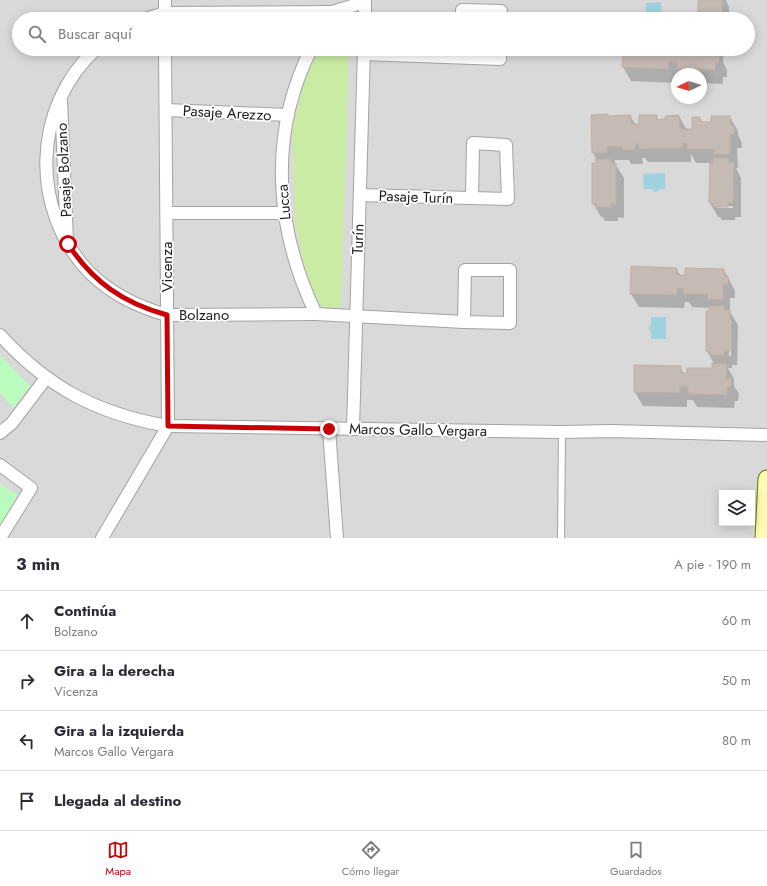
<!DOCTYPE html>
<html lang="es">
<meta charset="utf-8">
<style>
body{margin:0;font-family:Jost,sans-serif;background:#f7f7f7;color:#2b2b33}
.controls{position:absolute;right:12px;bottom:12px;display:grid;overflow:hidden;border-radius:0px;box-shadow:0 2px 10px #0003}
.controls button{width:36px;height:36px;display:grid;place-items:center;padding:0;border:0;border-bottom:1px solid #e1e1e2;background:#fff;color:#2b2b33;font:20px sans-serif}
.compass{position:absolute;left:671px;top:68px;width:36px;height:36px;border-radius:50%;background:#fff;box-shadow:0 2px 10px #0003;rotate:266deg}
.stop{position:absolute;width:12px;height:12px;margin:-9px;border:3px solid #c80006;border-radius:50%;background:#fff}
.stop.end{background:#c80006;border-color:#fff;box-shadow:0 1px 4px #0008}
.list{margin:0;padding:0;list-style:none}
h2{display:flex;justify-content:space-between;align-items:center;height:52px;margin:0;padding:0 16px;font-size:17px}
h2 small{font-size:13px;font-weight:400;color:#7c7c81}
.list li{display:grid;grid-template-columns:26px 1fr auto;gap:12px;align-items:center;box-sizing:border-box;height:60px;padding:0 16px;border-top:1px solid #e1e1e2}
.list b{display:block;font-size:15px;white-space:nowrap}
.list p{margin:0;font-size:13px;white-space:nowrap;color:#7c7c81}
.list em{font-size:13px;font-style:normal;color:#7c7c81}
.icon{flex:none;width:22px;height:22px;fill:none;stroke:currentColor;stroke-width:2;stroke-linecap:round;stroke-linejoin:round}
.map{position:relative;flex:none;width:767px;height:538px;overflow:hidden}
.search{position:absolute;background:#fff;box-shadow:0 2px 10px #0003;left:12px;right:12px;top:12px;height:44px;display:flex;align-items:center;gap:10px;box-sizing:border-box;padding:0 14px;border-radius:22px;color:#7c7c81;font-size:15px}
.sheet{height:292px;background:#fff}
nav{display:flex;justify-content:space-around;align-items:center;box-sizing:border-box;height:56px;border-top:1px solid #e1e1e2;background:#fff;font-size:11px;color:#7c7c81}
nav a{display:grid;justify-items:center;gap:2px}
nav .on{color:#c80006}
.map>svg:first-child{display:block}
.residential{fill:#dad9d9;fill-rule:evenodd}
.grass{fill:#c9eba4}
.park{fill:#bbfbbe}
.water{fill:#9fd2de}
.shadow{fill:#0003;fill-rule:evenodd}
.building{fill:#c6bbb4;stroke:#c0afa3}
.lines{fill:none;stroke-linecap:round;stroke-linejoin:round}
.lane-casing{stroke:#a3a3a3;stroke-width:8}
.street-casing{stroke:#a3a3a3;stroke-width:14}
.secondary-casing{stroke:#6c7501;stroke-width:19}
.lane{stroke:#fff;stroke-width:6}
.street{stroke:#fff;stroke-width:12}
.secondary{stroke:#fafcb1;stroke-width:17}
.route{stroke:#c80006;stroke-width:5}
.labels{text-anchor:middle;stroke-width:3.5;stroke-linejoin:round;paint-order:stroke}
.street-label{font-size:15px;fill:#1c1c1c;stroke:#fff}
</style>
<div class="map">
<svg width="767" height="538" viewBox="0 0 767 538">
<rect width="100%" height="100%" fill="#eee9e1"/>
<path class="residential" d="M0 0H767V538H0ZM19 19H748V49H19ZM677 74H701V98H677ZM722 493H752V523H722Z"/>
<polygon class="grass" points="315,49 349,49 341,307 322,308 307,280 295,222 292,130 309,62"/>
<g class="park">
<polygon points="0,355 30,386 13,408 0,393"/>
<polygon points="0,484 18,495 0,525"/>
</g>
<g class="water">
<polygon points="661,2 662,19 646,19 643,14 646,10 646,3"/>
<polygon points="665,173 665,189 659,189 658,191 655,192 651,189 644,189 643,174"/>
<polygon points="651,317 666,317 666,339 651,339 651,332 648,328 651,325"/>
</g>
<g class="shadow">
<polygon points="699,0 726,0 729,7 729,19 699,19"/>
<polygon points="624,49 724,49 720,49 723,54 723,62 727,70 727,77 723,77 723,84 701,83 701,74 677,74 676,83 631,81 623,67"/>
<path d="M607 115 610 120 630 116 636 125H640L656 116 659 121 679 116 687 130H693L700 118 703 123H712L730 117 738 131V135L741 141 742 148H737L738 168H736L741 178V217H735V220H722L720 217H718L710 203 711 163H696L691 154V162H648L645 158H642L643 164H631L629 160H615V164L624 178V218L618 217V221H605L603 217H601L593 203 597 164 596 159 593 153ZM717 206H733V208H717Z"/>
<path d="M676 269 681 276 724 270 735 291V298H730V312L738 325 737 365H732V368H728L734 379V386L739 394 738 401H735L734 408 697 407 693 400H687V407L643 406 635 392 680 367 684 374 713 369 714 364 707 351 710 308 692 307 689 302H685L684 308 639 307 631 294ZM729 320H731V356H729Z"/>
</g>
<g class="building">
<rect x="698" y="0" width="24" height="19"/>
<polygon points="623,49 715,49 715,55 720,55 719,63 716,63 715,70 677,69 677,62 669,62 668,69 622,67"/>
<polygon points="608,114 608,118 609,118 609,116 631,115 631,124 639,124 639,115 657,115 657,120 665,119 665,116 679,115 680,129 692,129 692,117 700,117 700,122 711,122 711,116 730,116 731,126 734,126 734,134 730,135 730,154 714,155 714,149 687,149 687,143 683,143 683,148 639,149 639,144 635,144 635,150 622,150 622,146 607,147 607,153 592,153 591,115"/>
<polygon points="713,158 728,158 728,162 734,163 733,203 728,203 728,207 713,207 713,203 709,203 710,163 713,163"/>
<polygon points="595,159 611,159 611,163 616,163 616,204 611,204 611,207 596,207 596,204 592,204 592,163 596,163"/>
<polygon points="631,266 677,268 677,275 685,275 685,268 724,269 724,276 728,276 728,285 723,284 723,300 707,299 708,294 683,294 683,288 677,288 677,295 630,294"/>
<polygon points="709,306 724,306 724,310 730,310 730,351 724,351 724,355 710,355 710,351 706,351 706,311 709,311"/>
<polygon points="712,363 727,364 726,379 731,379 731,387 727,387 727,395 688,394 688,387 680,386 680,393 634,392 634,365 681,366 681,373 687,373 687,368 712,368"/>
</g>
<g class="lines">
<defs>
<polyline id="lane" points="561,538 562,432"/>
<g id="street">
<polyline points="165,0 165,19"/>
<polyline points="329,18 332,12 365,2"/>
<polyline points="145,19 165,13 332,12"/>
<polyline points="365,19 365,0"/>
<polyline points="462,19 462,10 501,11 500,19"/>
<path d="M96 49C32 107 30 210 89 272 111 294 138 307 167 315L316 314"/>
<path d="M311 49C268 135 275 229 316 314L464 322 510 323V270H465L464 322"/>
<polyline points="364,54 500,59 500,49"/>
<polyline points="61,101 67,240"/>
<polyline points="166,110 288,115"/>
<polyline points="360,195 508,199 506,145 473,143 472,198"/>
<polyline points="167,213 284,213"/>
<path d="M0 335C48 388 98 414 168 426L562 432 611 431 767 435"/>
<polyline points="329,429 337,538"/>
<polyline points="353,429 364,49"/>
<polyline points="0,433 12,423 46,378"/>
<polyline points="0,465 31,488 0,538"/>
<polyline points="102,538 168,426 165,49"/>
</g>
<polyline id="secondary" points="764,538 767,479"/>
</defs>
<use href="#lane" class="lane-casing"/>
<use href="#street" class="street-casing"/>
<use href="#secondary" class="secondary-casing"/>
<use href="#lane" class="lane"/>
<use href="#street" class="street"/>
<use href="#secondary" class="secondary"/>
</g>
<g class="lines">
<path class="route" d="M68 244C93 282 123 303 167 315L168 426 329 429"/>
</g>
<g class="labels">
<g class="street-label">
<text transform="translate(227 113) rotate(3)" y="5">Pasaje Arezzo</text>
<text transform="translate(64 170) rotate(-93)" y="5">Pasaje Bolzano</text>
<text transform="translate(416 197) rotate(2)" y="5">Pasaje Turín</text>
<text transform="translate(284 202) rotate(-95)" y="5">Lucca</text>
<text transform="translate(358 239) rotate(-88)" y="5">Turín</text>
<text transform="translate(167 267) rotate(-90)" y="5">Vicenza</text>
<text x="204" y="320">Bolzano</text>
<text transform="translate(418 430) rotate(1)" y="5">Marcos Gallo Vergara</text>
</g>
</g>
</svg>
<div class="controls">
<button><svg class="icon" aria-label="layers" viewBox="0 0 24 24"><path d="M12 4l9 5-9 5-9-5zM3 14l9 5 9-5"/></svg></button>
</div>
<svg class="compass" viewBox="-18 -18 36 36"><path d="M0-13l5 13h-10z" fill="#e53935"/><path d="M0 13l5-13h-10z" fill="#7c7c81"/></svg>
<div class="stop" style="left:68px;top:244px"></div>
<div class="stop end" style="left:329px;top:429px"></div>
<div class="search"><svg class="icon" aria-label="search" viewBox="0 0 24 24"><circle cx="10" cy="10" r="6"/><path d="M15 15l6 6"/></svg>Buscar aquí</div>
</div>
<section class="sheet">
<h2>3 min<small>A pie · 190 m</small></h2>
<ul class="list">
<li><svg class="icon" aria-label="ahead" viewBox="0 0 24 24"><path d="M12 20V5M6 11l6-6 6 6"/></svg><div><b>Continúa</b><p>Bolzano</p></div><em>60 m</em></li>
<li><svg class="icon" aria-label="right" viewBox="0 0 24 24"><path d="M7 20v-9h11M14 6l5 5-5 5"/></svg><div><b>Gira a la derecha</b><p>Vicenza</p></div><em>50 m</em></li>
<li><svg class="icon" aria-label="left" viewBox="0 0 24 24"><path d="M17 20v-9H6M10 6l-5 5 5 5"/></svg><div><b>Gira a la izquierda</b><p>Marcos Gallo Vergara</p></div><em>80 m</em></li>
<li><svg class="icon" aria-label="arrive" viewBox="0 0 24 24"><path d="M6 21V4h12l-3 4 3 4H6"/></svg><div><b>Llegada al destino</b></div></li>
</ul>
</section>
<nav>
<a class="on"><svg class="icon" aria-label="map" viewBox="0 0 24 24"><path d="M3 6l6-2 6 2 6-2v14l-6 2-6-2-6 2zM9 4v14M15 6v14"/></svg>Mapa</a>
<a><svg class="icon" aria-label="directions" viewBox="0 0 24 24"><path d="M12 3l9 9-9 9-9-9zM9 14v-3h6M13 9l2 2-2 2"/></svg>Cómo llegar</a>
<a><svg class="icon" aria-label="saved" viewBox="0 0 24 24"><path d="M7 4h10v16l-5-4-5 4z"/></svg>Guardados</a>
</nav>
